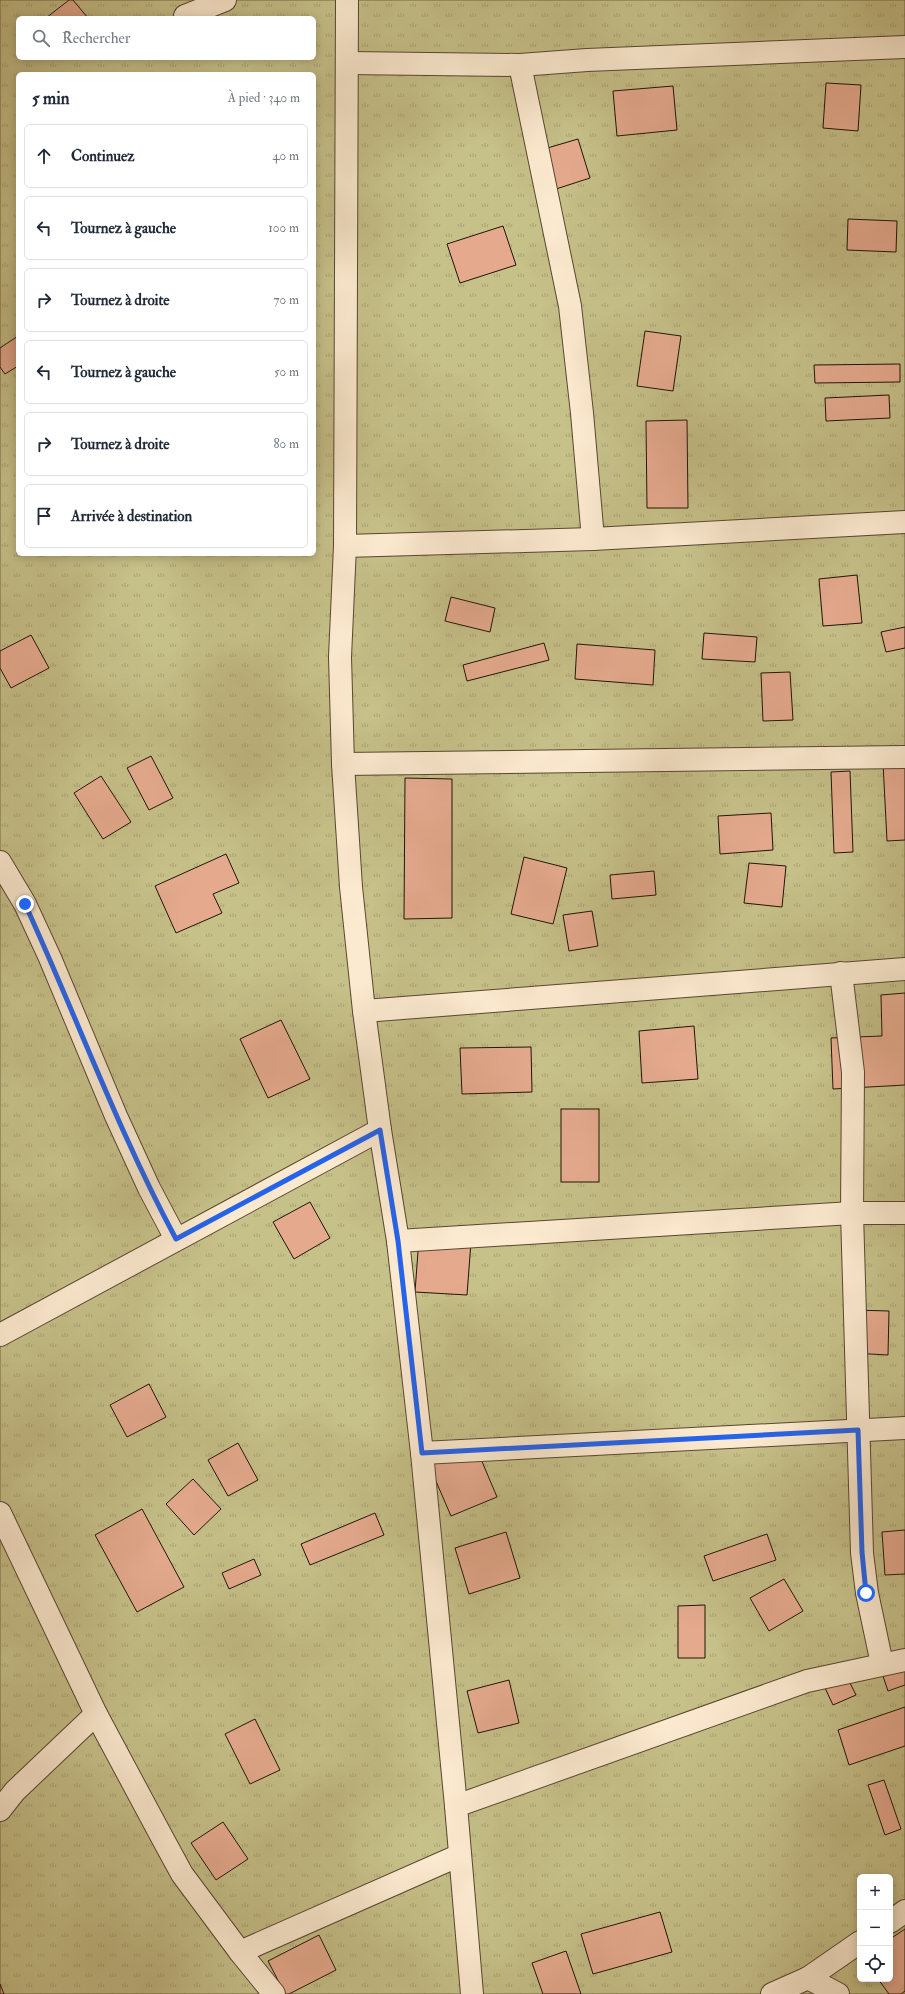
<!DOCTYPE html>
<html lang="fr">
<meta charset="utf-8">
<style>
body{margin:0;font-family:"IM FELL Double Pica",serif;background:#f2f2f3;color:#1f2937}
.controls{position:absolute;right:12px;bottom:12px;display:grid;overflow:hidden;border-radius:6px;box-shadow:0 2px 10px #0003}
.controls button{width:36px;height:36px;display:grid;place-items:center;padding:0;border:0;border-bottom:1px solid #e0e1e3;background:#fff;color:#1f2937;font:20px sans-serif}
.stop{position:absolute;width:12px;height:12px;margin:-9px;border:3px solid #2563eb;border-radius:50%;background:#fff}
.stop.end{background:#2563eb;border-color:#fff;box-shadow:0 1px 4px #0008}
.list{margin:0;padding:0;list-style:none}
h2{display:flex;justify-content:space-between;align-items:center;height:52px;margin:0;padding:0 16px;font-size:17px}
h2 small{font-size:13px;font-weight:400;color:#747a83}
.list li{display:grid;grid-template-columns:26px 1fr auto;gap:12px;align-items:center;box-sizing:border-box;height:64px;margin:0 8px 8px;padding:0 8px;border:1px solid #e0e1e3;border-radius:6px}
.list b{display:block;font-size:15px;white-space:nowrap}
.list em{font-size:13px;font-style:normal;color:#747a83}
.icon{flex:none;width:22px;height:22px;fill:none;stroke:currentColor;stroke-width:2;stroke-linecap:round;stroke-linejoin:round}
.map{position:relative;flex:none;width:905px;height:1994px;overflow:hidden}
.search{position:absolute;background:#fff;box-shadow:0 2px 10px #0003;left:16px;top:16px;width:300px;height:44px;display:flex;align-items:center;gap:10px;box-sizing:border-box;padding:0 14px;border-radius:6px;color:#747a83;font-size:15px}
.panel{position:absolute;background:#fff;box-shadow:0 2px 10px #0003;left:16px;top:72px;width:300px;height:484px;border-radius:6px}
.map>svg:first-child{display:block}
.grass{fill:url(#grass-tufts);stroke:#746a46;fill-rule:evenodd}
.building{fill:#e5aa8e;stroke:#211404}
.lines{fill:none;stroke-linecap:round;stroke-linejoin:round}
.street-casing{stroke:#584731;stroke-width:24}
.street{stroke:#fcead0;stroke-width:22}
.route{stroke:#2563eb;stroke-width:5}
</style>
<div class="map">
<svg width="905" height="1994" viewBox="0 0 905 1994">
<defs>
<pattern id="grass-tufts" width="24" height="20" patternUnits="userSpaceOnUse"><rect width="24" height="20" fill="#c6c089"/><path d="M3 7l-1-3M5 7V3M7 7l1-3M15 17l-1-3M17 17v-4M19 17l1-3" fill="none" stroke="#aaa475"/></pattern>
</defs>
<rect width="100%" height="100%" fill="#fbdfb7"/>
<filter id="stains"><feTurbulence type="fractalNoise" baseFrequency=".005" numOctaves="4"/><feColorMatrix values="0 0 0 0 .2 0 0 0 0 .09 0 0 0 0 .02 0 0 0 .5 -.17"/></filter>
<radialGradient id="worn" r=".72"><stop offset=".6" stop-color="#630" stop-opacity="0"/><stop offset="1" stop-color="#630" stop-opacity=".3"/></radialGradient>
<path class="grass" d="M0 0H905V1994H0ZM18 18H314V58H18ZM18 74H314V554H18ZM860 1877H890V1979H860Z"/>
<g class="building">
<polygon points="69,0 73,0 88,18 46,18"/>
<polygon points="826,83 861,85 858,131 823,128"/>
<polygon points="673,86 677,130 617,136 613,91"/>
<polygon points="578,139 590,178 556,189 544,149"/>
<polygon points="848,219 897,221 896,252 847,250"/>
<polygon points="503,226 516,265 460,283 447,244"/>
<polygon points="645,331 681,336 673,391 637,386"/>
<polygon points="18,336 18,366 5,374 0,367 0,348"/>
<polygon points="900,364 900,382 815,383 814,365"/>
<polygon points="889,395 890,418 826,421 825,398"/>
<polygon points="687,420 688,508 647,508 646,421"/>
<polygon points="857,575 862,623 823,626 819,579"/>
<polygon points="451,597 495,608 490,632 445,621"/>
<polygon points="905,627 905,648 886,652 881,632"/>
<polygon points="704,633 757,637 755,662 702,659"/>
<polygon points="31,635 49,668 11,688 0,668 0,651"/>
<polygon points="544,643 549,660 467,681 463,665"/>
<polygon points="577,644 655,650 653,685 575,679"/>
<polygon points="790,672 793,720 763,721 761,673"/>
<polygon points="151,756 173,798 149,810 127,768"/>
<polygon points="905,762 905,840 887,841 883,763"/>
<polygon points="850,771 853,852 834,853 831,772"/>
<polygon points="101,776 131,822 103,839 74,793"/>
<polygon points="405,778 452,779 452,918 404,919"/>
<polygon points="771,813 773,850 720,854 718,816"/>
<polygon points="226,854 239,883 213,894 222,913 176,933 155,886"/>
<polygon points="524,857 567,868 553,924 511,914"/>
<polygon points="749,863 786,866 782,907 744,903"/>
<polygon points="654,871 656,895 612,899 610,875"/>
<polygon points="592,911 598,946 569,951 563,915"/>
<polygon points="905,993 905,1085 833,1089 831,1038 882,1036 881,995"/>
<polygon points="281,1020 310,1079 268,1098 240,1039"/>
<polygon points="694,1026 698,1079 642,1083 639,1031"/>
<polygon points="531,1047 532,1092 462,1094 460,1048"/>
<rect x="561" y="1109" width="38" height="73"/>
<polygon points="310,1202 330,1238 294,1259 273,1222"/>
<polygon points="419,1238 471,1242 467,1295 415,1292"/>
<polygon points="854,1310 889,1311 888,1355 852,1353"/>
<polygon points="149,1384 166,1417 127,1437 110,1405"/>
<polygon points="238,1443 258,1480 228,1496 208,1460"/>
<polygon points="475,1445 497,1497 451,1516 429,1465"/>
<polygon points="193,1479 221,1509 194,1535 166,1504"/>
<polygon points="142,1509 184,1587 137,1612 95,1535"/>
<polygon points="375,1513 384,1535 310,1565 301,1544"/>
<polygon points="905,1530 905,1574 885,1575 882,1532"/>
<polygon points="506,1532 520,1578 469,1594 455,1548"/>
<polygon points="767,1534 776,1560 713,1581 704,1556"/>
<polygon points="254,1559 261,1575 229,1589 222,1573"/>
<polygon points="784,1579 803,1611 769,1631 750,1598"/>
<polygon points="705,1605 705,1658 678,1658 678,1606"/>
<polygon points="905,1656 905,1685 888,1691 879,1664"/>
<polygon points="847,1677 856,1695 833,1705 825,1688"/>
<polygon points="509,1680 519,1723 478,1733 467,1691"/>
<polygon points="905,1707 905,1746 849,1765 838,1730"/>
<polygon points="255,1719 280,1770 250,1784 225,1734"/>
<polygon points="884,1780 901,1829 885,1835 868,1785"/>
<polygon points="223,1822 248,1859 216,1880 191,1843"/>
<polygon points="660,1912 672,1952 593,1974 581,1934"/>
<polygon points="905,1929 905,1991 901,1994 889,1994 878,1979 890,1979 890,1939"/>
<polygon points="319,1935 336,1970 289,1994 285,1994 268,1961"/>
<polygon points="566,1951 581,1994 543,1994 532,1963"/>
<polygon points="0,1984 4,1994 0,1994"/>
</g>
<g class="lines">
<defs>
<g id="street">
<polyline points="347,0 345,546 340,657 343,764 351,887 364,1011 380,1130 398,1241 422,1453 456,1806 472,1994"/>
<polyline points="185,16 225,0"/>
<polyline points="348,63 520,65 587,60 905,47"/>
<polyline points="520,65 570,306 582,413 593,539"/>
<polyline points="345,546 593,539 905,522"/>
<polyline points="343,764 905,757"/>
<polyline points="0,862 25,904 50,958 116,1116 149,1188 176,1239"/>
<polyline points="841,973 853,1072 852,1213 862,1553 867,1593 882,1664"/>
<polyline points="364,1011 905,969"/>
<polyline points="398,1241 852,1213 905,1213"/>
<polyline points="0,1335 380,1130"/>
<polyline points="422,1453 905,1428"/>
<polyline points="0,1513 96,1714 164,1841 182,1874 240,1952 460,1855"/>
<polyline points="456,1806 807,1681 905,1660"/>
<polyline points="0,1810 15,1791 96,1714"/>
<polyline points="890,1922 905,1911"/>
<polyline points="240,1952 274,1994"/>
<polyline points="808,1978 838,1994"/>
<polyline points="772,1994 808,1978 860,1942"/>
</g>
</defs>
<use href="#street" class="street-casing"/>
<use href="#street" class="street"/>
</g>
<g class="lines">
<path class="route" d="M25 904C76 1015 118 1131 176 1239L380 1130 398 1241 422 1453 858 1430 862 1552 866 1593"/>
</g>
<rect width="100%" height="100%" filter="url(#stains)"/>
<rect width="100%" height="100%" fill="url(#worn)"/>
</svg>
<div class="controls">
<button>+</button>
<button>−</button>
<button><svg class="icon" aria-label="locate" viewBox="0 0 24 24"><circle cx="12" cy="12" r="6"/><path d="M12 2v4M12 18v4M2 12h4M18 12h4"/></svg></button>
</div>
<div class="stop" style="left:866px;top:1593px"></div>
<div class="stop end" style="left:25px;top:904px"></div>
<div class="search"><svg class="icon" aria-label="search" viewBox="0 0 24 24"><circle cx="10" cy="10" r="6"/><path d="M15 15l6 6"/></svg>Rechercher</div>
<section class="panel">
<h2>5 min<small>À pied · 340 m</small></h2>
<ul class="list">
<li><svg class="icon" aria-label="ahead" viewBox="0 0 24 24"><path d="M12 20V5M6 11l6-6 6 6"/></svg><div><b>Continuez</b></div><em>40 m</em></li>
<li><svg class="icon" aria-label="left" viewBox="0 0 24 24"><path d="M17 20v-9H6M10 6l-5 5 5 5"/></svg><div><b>Tournez à gauche</b></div><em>100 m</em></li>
<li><svg class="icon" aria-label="right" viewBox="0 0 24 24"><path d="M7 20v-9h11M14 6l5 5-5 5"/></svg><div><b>Tournez à droite</b></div><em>70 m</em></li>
<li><svg class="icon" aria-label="left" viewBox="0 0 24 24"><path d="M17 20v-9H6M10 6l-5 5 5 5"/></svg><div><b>Tournez à gauche</b></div><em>50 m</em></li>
<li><svg class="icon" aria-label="right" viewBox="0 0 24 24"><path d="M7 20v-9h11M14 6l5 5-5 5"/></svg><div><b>Tournez à droite</b></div><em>80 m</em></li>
<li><svg class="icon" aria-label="arrive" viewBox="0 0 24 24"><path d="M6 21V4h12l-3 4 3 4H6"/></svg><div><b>Arrivée à destination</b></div></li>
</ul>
</section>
</div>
